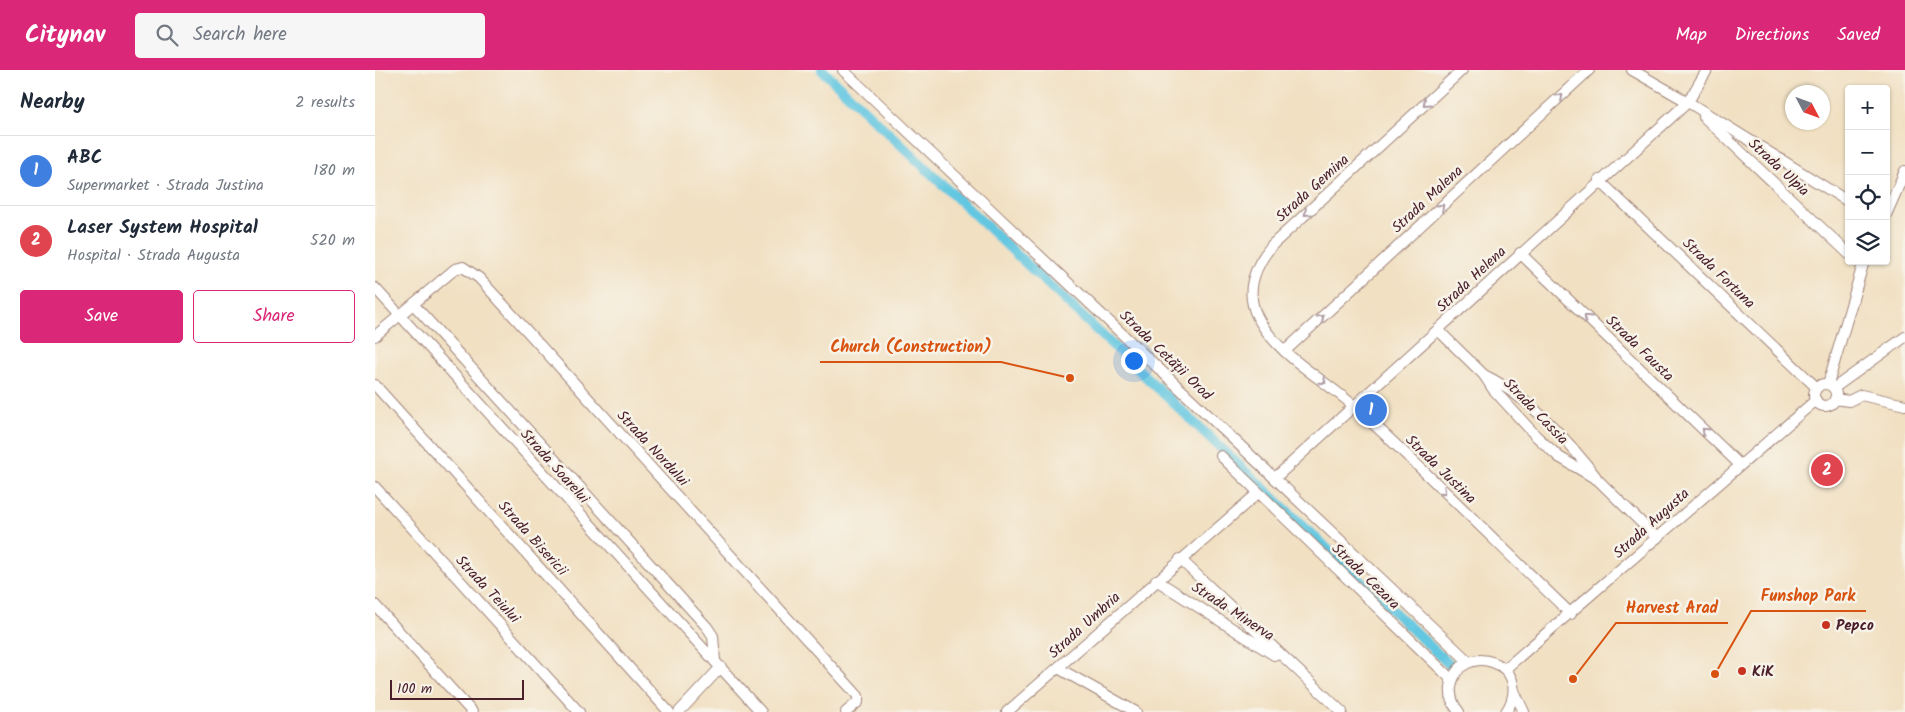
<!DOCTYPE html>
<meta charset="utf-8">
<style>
body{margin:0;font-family:Kalam,sans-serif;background:#f6f6f7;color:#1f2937}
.controls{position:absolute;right:15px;top:15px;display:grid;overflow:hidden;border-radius:5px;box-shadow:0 1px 4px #0004}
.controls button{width:45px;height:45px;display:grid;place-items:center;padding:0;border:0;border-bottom:1px solid #e0e1e3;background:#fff;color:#1f2937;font:25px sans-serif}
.compass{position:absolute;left:1410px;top:15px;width:45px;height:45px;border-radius:50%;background:#fff;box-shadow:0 1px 4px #0004;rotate:131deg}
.scale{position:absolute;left:15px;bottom:12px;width:134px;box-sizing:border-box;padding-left:5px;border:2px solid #4a1f2b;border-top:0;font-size:14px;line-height:18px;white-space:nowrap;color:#4a1f2b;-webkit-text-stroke:4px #f7f3e8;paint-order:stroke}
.you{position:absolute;left:758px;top:290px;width:18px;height:18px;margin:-12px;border:4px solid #fff;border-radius:50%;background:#1a73e8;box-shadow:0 0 0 8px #1a73e833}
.badge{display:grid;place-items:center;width:32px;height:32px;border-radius:50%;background:#db2777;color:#fff;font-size:16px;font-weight:700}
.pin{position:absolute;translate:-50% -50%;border:2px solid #fff;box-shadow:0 1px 5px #0006}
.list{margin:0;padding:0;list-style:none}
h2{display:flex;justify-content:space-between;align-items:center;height:65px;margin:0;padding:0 20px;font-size:21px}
h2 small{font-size:16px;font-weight:400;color:#747a83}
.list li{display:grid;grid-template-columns:32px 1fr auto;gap:15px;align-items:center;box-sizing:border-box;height:70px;padding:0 20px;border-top:1px solid #e0e1e3}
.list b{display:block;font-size:19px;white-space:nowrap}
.list p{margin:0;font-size:16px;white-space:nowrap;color:#747a83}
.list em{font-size:16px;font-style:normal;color:#747a83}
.actions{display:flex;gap:10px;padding:15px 20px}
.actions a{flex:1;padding:11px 0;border:1px solid #db2777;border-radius:5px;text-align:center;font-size:18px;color:#db2777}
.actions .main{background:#db2777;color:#fff}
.icon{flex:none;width:28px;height:28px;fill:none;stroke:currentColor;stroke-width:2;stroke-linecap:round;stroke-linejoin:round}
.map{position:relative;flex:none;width:1530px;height:642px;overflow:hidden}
header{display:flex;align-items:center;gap:30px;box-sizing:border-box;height:70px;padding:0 25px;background:#db2777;color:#fff}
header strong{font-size:24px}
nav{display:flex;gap:28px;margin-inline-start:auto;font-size:18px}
.search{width:350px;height:45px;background:#f6f6f7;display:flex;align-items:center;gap:12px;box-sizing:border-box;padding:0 18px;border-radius:5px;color:#747a83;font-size:19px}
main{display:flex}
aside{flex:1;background:#fff}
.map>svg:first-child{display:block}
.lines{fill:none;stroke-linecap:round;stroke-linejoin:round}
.canal{stroke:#63c7e1;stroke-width:10}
.minor-casing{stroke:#9e8076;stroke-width:12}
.minor{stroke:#fff;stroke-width:10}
.oneway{stroke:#ae9aa0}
.poi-dot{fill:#c8321e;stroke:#f7f3e8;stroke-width:2}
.labels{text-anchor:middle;stroke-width:5;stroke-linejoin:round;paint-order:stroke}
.street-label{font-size:15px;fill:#4a1f2b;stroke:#f7f3e8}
.poi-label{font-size:15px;font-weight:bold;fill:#4a1f2b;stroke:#f7f3e8;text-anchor:start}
.leader{fill:none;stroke:#d8530f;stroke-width:2}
.callout-dot{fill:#d8530f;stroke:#f7f3e8;stroke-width:2}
.callout-label{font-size:16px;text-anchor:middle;font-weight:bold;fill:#d8530f;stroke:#f7f3e8;stroke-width:5;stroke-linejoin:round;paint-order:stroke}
</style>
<header>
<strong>Citynav</strong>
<div class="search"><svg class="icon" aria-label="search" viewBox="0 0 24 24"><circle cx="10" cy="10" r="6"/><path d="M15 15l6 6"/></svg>Search here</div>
<nav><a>Map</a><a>Directions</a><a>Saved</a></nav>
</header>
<main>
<aside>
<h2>Nearby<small>2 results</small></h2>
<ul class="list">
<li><span class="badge" style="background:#3f7fe0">1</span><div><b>ABC</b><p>Supermarket · Strada Justina</p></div><em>180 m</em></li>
<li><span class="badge" style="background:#e0444e">2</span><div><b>Laser System Hospital</b><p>Hospital · Strada Augusta</p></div><em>520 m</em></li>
</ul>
<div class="actions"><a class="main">Save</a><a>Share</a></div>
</aside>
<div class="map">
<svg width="1530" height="642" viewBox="0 0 1530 642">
<rect width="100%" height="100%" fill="#f7f3e8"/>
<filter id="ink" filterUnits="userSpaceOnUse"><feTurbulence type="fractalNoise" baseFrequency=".02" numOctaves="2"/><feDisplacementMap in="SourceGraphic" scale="10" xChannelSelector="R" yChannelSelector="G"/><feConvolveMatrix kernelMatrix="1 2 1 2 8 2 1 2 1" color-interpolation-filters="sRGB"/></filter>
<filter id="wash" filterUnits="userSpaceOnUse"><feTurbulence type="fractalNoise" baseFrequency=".0096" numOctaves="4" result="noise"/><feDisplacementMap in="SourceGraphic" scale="20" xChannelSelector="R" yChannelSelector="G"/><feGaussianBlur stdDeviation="1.12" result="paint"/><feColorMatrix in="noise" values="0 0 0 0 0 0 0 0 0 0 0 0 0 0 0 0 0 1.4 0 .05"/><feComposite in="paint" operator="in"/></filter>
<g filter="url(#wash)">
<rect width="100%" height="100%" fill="#f1e0c2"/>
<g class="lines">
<polyline class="canal" points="447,0 1078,598"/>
</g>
</g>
<g filter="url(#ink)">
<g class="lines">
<defs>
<g id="minor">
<polyline points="468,0 1094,592"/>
<path d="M1087 0 897 175C880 196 869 222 883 248 903 286 949 309 980 337 1054 404 1124 475 1196 544"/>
<polyline points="1257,0 1313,32 1474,132"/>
<polyline points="1329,47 1474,184"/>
<polyline points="1224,110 1442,318"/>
<polyline points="1511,145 1530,101"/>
<polyline points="1145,183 1365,395"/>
<polyline points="0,218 386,642"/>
<polyline points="39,235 332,557 338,566 340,591"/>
<polyline points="1063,260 1109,305 1118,319 1161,366 1184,387 1223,410 1282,468"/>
<polyline points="0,266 80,199 88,197 104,208 483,626 483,632 471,642"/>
<polyline points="910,281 1214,0"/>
<path d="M1109 305C1153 326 1191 368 1221 407"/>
<polyline points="1453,314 1489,191"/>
<circle cx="1450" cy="325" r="11"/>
<polyline points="0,315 294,642"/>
<polyline points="1459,318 1530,267"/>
<polyline points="1460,329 1474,331 1486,325 1530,335"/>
<polyline points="846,386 1073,606 1077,612"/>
<polyline points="900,408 1313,32 1332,0"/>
<polyline points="0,417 204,642"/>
<polyline points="805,489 967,642"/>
<polyline points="781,510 899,585"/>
<polyline points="0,535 97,642"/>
<polyline points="683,598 761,642"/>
<polyline points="1130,599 1441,330"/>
<polyline points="1139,621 1149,642"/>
<polyline points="304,642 346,597"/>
<polyline points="632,642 883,423"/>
<path d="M1084 642C1078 635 1075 626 1076 617 1083 568 1163 592 1131 642"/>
</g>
</defs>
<use href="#minor" class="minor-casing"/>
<use href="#minor" class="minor"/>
</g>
<defs><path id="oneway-chevron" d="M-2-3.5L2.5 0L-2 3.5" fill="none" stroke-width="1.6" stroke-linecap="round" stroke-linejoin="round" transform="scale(1.25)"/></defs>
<g class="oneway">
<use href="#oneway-chevron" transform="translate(1185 27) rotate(-43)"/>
<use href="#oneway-chevron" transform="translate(1051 33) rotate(138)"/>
<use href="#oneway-chevron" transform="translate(1066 137) rotate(-43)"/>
<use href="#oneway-chevron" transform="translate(932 143) rotate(138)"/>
<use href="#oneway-chevron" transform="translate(946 248) rotate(-43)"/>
<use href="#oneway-chevron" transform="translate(1212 248) rotate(-136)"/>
<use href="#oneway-chevron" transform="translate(948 311) rotate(39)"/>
<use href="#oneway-chevron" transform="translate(1330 361) rotate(-136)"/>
<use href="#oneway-chevron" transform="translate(1068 421) rotate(44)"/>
</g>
</g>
<g class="poi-dot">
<circle cx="1451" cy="555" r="5"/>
<circle cx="1367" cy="601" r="5"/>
</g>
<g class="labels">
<g class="street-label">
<text transform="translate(1404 97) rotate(43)" y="5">Strada Ulpia</text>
<text transform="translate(937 118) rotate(-42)" y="5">Strada Gemina</text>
<text transform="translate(1052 129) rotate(-43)" y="5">Strada Malena</text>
<text transform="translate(1344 203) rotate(44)" y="5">Strada Fortuna</text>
<text transform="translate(1096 209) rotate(-43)" y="5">Strada Helena</text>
<text transform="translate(1265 278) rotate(44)" y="5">Strada Fausta</text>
<text transform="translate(791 285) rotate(44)" y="5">Strada Cetății Orod</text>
<text transform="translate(1161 341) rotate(46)" y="5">Strada Cassia</text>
<text transform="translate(278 378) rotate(47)" y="5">Strada Nordului</text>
<text transform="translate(180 396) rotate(48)" y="5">Strada Soarelui</text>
<text transform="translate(1066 399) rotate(44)" y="5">Strada Justina</text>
<text transform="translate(1276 453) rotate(-42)" y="5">Strada Augusta</text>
<text transform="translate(158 468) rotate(48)" y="5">Strada Bisericii</text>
<text transform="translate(991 506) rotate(44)" y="5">Strada Cezara</text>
<text transform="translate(113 519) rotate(47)" y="5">Strada Teiului</text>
<text transform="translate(858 541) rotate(33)" y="5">Strada Minerva</text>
<text transform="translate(709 555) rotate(-42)" y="5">Strada Umbria</text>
</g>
<g class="poi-label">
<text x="1461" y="560">Pepco</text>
<text x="1377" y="606">KiK</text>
</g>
</g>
<path class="leader" d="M695 308L626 292H445M1340 604L1376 541H1491M1198 609L1241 553H1353"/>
<g class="callout-dot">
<circle cx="695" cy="308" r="5"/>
<circle cx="1340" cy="604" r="5"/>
<circle cx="1198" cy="609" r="5"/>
</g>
<g class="callout-label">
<text x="536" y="282">Church (Construction)</text>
<text x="1433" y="531">Funshop Park</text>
<text x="1297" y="543">Harvest Arad</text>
</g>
</svg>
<div class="controls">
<button>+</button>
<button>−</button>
<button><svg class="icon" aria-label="locate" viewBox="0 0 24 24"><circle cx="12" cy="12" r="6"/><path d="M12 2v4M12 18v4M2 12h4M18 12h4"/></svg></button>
<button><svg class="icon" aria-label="layers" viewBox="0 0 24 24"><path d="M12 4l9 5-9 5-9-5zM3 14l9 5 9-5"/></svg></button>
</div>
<svg class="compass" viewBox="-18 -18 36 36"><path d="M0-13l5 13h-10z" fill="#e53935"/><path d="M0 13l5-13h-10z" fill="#747a83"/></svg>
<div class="scale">100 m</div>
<div class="you"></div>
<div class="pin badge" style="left:996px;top:340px;background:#3f7fe0">1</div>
<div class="pin badge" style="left:1452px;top:400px;background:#e0444e">2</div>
</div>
</main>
